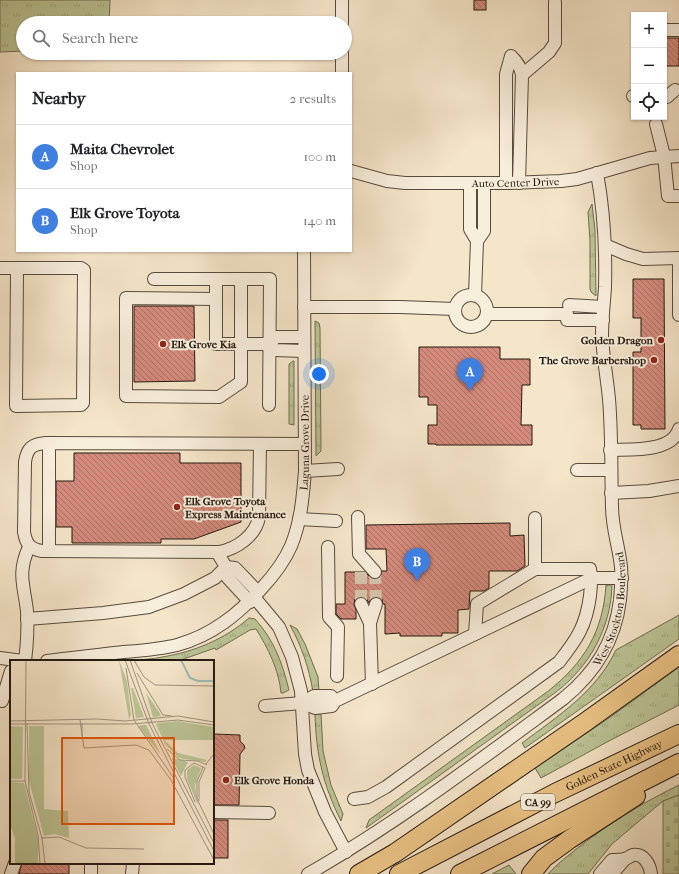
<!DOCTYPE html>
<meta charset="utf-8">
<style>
body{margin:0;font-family:"IM FELL French Canon",serif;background:#f6f6f6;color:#202124}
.controls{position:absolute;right:12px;top:12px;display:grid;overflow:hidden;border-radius:0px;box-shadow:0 1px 3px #0004}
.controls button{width:36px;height:36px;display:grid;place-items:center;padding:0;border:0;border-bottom:1px solid #e0e0e0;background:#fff;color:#202124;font:20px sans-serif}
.you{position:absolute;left:319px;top:374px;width:14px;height:14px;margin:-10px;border:3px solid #fff;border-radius:50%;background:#1a73e8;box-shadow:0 0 0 6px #1a73e833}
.badge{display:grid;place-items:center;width:26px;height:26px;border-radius:50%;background:#8f2418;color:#fff;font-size:13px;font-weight:700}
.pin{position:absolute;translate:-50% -33px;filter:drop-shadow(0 1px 2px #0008)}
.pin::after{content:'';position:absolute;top:21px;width:14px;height:12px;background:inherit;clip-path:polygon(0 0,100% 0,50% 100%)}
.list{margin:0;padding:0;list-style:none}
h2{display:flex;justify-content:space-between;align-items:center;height:52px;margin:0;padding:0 16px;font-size:17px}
h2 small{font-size:13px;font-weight:400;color:#757577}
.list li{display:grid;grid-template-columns:26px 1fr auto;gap:12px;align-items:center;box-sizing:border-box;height:64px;padding:0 16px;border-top:1px solid #e0e0e0}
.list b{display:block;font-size:15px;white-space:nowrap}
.list p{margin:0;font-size:13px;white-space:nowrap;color:#757577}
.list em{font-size:13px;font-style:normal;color:#757577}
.icon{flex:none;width:22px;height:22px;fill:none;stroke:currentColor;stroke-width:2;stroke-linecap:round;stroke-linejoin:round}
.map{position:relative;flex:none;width:679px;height:874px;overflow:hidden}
.search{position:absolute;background:#fff;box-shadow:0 1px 3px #0004;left:16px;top:16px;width:336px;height:44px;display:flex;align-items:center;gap:10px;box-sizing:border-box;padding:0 14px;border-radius:22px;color:#757577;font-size:15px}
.panel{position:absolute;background:#fff;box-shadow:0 1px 3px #0004;left:16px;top:72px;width:336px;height:180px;border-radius:0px}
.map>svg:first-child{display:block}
.grass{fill:url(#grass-tufts);stroke:#706e52}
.cemetery{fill:url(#cemetery-stones);stroke:#706e52}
.building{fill:url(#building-back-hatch);stroke:#24180f}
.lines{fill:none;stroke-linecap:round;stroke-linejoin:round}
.minor-tunnel{stroke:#d6c6ad;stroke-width:12;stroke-dasharray:12 6;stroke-linecap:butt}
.minor-casing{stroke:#584b3e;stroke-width:14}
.highway-casing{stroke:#24180f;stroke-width:20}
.minor{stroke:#f8eedc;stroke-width:12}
.highway{stroke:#eac284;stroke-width:18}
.poi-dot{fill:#8f2418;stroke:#f8eedc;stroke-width:1.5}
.labels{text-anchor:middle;stroke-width:4;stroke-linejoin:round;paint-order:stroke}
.shield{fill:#f8eedc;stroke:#64584c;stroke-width:1}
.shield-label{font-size:10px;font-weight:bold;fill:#24180f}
.street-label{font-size:11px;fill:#24180f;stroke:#f8eedc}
.poi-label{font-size:11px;font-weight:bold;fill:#24180f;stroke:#f8eedc;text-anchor:start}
.inset-river{fill:none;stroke:#9cbfb8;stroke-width:2}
.inset-road{fill:none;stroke:#a1937f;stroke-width:1}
.view{fill:#de560c;fill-opacity:0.15;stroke:#de560c;stroke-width:2}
.inset-edge{fill:none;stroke:#24180f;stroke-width:2}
</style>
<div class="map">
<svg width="679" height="874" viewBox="0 0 679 874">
<defs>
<pattern id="grass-tufts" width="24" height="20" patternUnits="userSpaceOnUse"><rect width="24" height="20" fill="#bcc596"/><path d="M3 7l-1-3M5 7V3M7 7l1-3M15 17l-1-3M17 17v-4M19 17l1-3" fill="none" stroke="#a1a880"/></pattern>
<pattern id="cemetery-stones" width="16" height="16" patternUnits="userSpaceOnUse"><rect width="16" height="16" fill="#bcc596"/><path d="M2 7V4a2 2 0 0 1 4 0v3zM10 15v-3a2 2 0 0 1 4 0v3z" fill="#a1a880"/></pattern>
<pattern id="building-back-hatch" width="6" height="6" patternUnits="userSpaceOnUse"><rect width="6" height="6" fill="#d38a7c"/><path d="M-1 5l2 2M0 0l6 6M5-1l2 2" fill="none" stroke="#ab7064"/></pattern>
</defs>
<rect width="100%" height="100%" fill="#f5e5c9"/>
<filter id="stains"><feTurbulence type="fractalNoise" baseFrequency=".005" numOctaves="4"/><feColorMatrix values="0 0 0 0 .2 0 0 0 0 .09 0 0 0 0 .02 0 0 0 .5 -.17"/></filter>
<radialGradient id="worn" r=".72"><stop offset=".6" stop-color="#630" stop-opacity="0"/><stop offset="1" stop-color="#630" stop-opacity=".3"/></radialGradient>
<g class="grass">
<polygon points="0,0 110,0 109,23 23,23 23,51 0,52"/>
<polygon points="592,204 595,230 596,296 591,292 590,289 590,241 588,212"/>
<polygon points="315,321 319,323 320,328 321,451 316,456"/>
<polygon points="293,361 294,361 294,425 289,424 289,364"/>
<path d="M606 585H612C611 628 589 667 556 692L366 828 369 820 547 692C584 663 603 632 606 585Z"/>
<path d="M679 615V639L525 748 522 743C558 716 596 692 616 650Z"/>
<path d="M249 618 255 619C274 640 282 662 289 690L283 693H281C279 670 268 648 256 629L250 630 216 650 215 648 178 661H135C142 659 154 659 162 657 194 652 225 639 249 618Z"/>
<path d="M290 625 297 629 305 644 318 677 319 691 313 692C309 668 302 647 290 625Z"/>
<polygon points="679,667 679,705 607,742 541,778 535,768 609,718"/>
<path d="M315 714H321L323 751 331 785 343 814 341 821C323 785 316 754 315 714Z"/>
<path d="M679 785V795L663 801 612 844 588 874H548C558 863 569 855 580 846 611 822 644 802 679 785Z"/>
<polygon points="509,865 516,874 492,874"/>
</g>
<polygon class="cemetery" points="679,795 679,874 663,874 663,801"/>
<g class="building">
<rect x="474" y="0" width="12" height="10"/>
<rect x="664" y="38" width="15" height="28"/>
<polygon points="633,279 664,279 665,429 641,429 641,425 633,425 633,352 641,352 641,318 633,318"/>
<polygon points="134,306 194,306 195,381 134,382"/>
<polygon points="419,347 500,347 500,359 530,359 530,385 522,385 521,425 532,425 532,445 436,445 436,444 428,444 428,425 437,425 437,405 428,405 428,397 419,397"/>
<polygon points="74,453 180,453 180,463 241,463 241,522 194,539 161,539 161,543 72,543 72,527 56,527 56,481 74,481"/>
<polygon points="510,523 510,536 524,535 525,566 517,571 489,571 489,588 484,591 470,591 469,609 458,610 458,633 442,633 442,636 400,636 400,633 385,634 385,604 383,604 382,599 378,597 371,598 369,603 366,598 362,597 358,597 355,599 354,604 356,610 356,619 341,619 336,614 336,604 345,604 345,572 365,572 370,577 376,579 380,577 382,571 387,571 386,549 366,549 366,525"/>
<polygon points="213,734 240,735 240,741 244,745 245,748 240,754 239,805 213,805"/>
<rect x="213" y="820" width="15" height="38"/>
<polygon points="22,863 69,863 69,874 19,874"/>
</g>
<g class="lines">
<g class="minor-tunnel">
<polyline points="361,572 361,604"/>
<polyline points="375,572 376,604"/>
</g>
<defs>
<g id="minor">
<polyline points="342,0 342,23"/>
<polyline points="664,30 679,30"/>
<polyline points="342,73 342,53"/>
<polyline points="522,75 549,52 555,43 555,2"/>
<polyline points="633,96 634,96"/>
<polyline points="664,96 667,97 675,90"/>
<polyline points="656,124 664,156 668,196 679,196"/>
<path id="s1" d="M351 171 387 181 405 183H506L561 181 577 179 650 158 679 156"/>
<polyline points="470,183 470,229 477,241 484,231 484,183"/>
<path d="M506 183V74L511 56C517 62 521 67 522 75L519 183"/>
<polyline points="605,245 626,254 643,259 679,258"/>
<polyline points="679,258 679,315"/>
<polyline points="0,268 81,268 84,270 83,403 81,405 16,406 17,268"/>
<polyline points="154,279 270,279 269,405"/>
<polyline points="216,279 216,344 269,344"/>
<polyline points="475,295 477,241"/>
<circle cx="471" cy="311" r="16"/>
<polyline points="216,299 126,298 126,396 219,397 241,382 241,279"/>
<polyline points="569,305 603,307"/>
<polyline points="304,307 400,307 455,309"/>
<polyline points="487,314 567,314"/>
<polyline points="567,320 603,320"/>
<polyline points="303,351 275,350 269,344 276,337 304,337"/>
<path d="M260 444 259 517C256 535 237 549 219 552L42 551C30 549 26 544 24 532L25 462C27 448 32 444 46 443L304 444"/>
<path d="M610 450C629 449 672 453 679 429"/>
<polyline points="577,470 611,470"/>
<polyline points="305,471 338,469"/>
<polyline points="611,493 649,491 679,486"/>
<polyline points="358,517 359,554 375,572"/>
<polyline points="299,519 336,521"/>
<polyline points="328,547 329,617 338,627 337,676"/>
<polyline points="49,551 49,443"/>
<polyline points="254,597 279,627 292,657 301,691 305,754 308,770 325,812 346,852"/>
<polyline points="250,602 227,577 226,567 235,568 258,592"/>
<polyline points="361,604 370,623"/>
<polyline points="27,619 103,613 149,607 184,594 215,578 226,567 217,552"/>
<polyline points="475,634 477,604 535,569"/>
<polyline points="0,658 23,661"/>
<path d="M25 661C27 645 28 627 27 611 24 585 17 573 29 547"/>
<path id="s2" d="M47 661C69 658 92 656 114 653 135 651 157 650 177 645 213 635 238 614 262 588 274 575 284 562 291 546 301 522 303 496 305 471L304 251"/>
<polyline points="372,684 370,623 376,604"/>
<polyline points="2,701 11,671"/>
<polyline points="335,701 592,578 622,578"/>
<polyline points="265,706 302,703 315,708 332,706 335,701 331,696 314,696 302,703"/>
<path d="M354 799 368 797 386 787 559 662C577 639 586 626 590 596 591 587 592 578 590 569H535V518"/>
<polyline points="213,812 269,813"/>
<polyline points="91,863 91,874"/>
<polyline points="11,874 15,863"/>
<polyline points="132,874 133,863"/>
<path id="s3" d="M308 874C397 823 480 760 563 699 595 673 615 642 620 600 621 589 622 577 621 567 619 547 612 528 612 507 611 471 612 434 609 399 607 378 603 357 602 336 602 319 604 303 605 287 606 249 604 211 597 173"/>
<path d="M600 874 612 860C616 860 621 860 625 859 628 858 630 856 633 855 644 853 650 865 651 874"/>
<polyline points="612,874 625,859"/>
</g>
<g id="highway">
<polyline points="359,874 395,853 584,723 679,655"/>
<path id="s4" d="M399 874 555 793 679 734"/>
<polyline points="460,874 679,763"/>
<polyline points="531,874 544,858 570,839 636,796"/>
</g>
</defs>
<use href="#minor" class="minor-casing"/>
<use href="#highway" class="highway-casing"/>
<use href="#minor" class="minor"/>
<use href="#highway" class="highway"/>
</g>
<g class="poi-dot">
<circle cx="661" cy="340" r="4"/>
<circle cx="163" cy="344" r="4"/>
<circle cx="654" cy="360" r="4"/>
<circle cx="177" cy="507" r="4"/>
<circle cx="226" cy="780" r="4"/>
</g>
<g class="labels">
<rect class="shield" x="521" y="794" width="34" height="16" rx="3"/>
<g class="shield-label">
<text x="538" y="806">CA 99</text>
</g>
<g class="street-label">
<text dy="4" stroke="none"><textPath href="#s1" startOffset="166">Auto Center Drive</textPath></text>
<text dy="4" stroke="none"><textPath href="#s2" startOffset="391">Laguna Grove Drive</textPath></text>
<text dy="4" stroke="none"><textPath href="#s3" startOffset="416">West Stockton Boulevard</textPath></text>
<text dy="4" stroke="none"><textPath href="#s4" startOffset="241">Golden State Highway</textPath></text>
</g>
<g class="poi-label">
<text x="653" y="344" text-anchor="end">Golden Dragon</text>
<text x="171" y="348">Elk Grove Kia</text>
<text x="646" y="364" text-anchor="end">The Grove Barbershop</text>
<text x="185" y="505">Elk Grove Toyota<tspan x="185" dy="13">Express Maintenance</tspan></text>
<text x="234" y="784">Elk Grove Honda</text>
</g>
</g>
<g transform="translate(10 660)">
<rect width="204" height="204" fill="#f5e5c9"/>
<path d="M109 0 117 21 121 55 119 59ZM121 28H123L134 57 126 58ZM136 33 151 55 150 56 143 57ZM148 63 154 80 168 93 197 100 195 102 169 98 155 84 146 64ZM130 65H136L151 95 129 67ZM0 66 13 67 12 119H0ZM19 66H34V149L58 151 59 178 44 174 34 176 19 121ZM164 98 178 102 171 116 162 99ZM184 105 191 108 185 126 188 145 177 119V110ZM0 122 14 123 28 178V204H5V178L0 165Z" fill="#bcc596"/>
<path d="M168 61 203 67V80H154L148 63Z" fill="#bcc596"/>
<path class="inset-river" d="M171 0 180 18 188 21H204"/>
<path class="inset-road" d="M16 0 15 121 28 175 30 204M115 0 139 64 204 191M120 0 142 63 204 183M124 0 134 17 145 25 204 26M116 8 124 60 163 117M127 13 153 55 162 56M70 60 74 88 126 85 139 90 161 120 204 200M0 61 87 59 115 61 168 56 204 62M17 63 19 132 32 178 35 204M0 64H122L168 60 204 65M72 76V63M157 89 170 100 188 101 197 105M195 105 204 94M193 107 187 122V139L204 174M0 121H15M189 141V122L195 108M185 142 175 117V110L184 103 195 108M31 178 49 177 76 188 134 189"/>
<path class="view" d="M52 78H164V164H52Z"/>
<rect width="204" height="204" class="inset-edge"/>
</g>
<rect width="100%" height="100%" filter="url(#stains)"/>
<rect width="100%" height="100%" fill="url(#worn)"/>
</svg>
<div class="controls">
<button>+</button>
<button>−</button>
<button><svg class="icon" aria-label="locate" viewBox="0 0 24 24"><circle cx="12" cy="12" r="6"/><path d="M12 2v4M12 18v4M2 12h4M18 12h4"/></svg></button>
</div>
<div class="you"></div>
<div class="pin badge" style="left:470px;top:391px;background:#3f7fe0">A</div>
<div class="pin badge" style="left:417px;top:581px;background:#3f7fe0">B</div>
<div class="search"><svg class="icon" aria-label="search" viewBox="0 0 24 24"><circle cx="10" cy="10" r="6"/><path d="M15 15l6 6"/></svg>Search here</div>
<section class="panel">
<h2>Nearby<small>2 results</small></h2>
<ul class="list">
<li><span class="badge" style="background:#3f7fe0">A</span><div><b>Maita Chevrolet</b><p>Shop</p></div><em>100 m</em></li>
<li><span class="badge" style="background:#3f7fe0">B</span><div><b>Elk Grove Toyota</b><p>Shop</p></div><em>140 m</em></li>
</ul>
</section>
</div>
